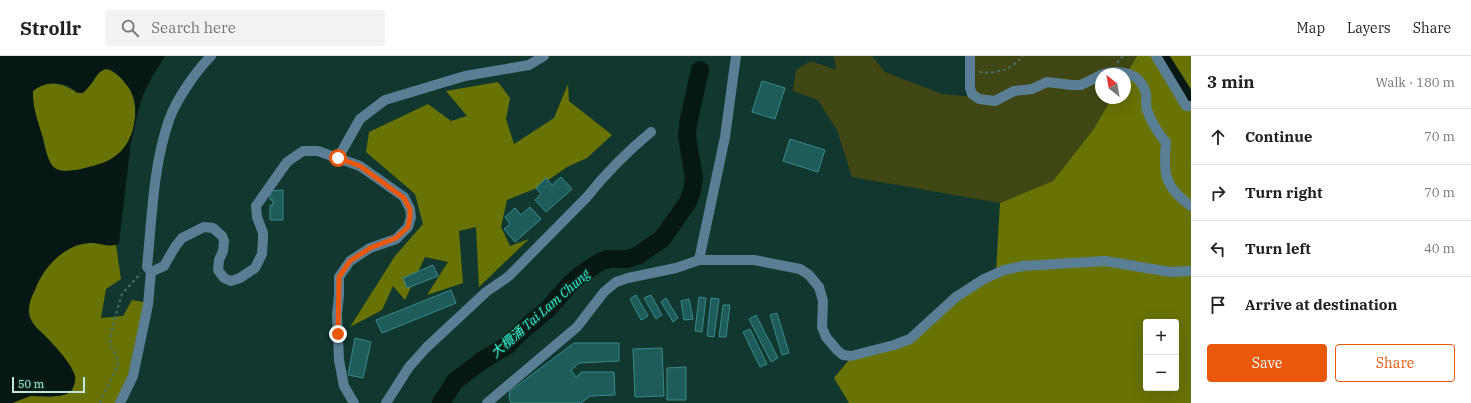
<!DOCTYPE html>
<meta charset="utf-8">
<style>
body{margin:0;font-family:"IBM Plex Serif","Noto Sans TC",serif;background:#f2f2f2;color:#222}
.controls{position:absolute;right:12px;bottom:12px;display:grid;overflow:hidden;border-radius:4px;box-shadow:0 4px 16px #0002}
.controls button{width:36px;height:36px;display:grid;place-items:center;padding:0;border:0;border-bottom:1px solid #e0e0e0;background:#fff;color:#222;font:20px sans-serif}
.compass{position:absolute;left:1095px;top:12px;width:36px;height:36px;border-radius:50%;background:#fff;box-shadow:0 4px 16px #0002;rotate:329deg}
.scale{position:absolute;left:12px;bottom:10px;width:73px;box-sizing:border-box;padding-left:4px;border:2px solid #c3e6db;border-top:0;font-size:11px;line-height:14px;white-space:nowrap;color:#c3e6db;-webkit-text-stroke:3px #052d25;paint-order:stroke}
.stop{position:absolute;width:12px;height:12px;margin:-9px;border:3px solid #ea580c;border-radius:50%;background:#fff}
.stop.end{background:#ea580c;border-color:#fff;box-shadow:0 1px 4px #0008}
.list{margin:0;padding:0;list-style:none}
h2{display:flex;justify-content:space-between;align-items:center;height:52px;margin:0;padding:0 16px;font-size:17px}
h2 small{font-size:13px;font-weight:400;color:#767676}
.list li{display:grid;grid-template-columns:26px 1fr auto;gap:12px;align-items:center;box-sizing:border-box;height:56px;padding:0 16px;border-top:1px solid #e0e0e0}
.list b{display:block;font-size:15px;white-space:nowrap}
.list em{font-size:13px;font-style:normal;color:#767676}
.actions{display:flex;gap:8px;padding:12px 16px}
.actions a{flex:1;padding:9px 0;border:1px solid #ea580c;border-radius:4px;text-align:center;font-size:14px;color:#ea580c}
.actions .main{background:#ea580c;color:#fff}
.icon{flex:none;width:22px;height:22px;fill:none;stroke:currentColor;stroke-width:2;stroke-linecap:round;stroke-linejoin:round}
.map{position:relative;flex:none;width:1191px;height:347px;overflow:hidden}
header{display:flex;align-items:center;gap:24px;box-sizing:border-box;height:56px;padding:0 20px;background:#fff;border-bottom:1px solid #e0e0e0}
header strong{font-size:19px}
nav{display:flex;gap:22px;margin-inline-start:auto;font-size:14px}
.search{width:280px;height:36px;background:#f2f2f2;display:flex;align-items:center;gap:10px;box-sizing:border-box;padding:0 14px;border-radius:4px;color:#767676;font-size:15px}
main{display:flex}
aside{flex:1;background:#fff}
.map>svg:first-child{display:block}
.green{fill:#414714}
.forest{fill:#697204;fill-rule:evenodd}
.water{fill:#071713;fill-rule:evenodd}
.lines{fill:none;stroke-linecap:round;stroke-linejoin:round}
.canal{stroke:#071713;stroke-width:10}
.river{stroke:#071713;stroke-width:18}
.building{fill:#1e5b5b;stroke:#3a8a8a}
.path{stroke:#496e65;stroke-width:2;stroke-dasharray:3 3;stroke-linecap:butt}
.minor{stroke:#5a7e94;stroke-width:10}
.route{stroke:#ea580c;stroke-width:5}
.labels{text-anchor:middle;stroke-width:3;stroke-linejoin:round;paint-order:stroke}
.water-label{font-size:13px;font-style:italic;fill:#3aeecb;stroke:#052d25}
</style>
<header>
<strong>Strollr</strong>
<div class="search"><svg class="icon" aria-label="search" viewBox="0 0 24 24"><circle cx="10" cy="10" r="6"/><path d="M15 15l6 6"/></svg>Search here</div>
<nav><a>Map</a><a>Layers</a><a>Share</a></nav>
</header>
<main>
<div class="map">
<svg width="1191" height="347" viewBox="0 0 1191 347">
<rect width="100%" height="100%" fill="#11372f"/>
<polygon class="green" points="834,0 872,0 885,16 942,38 976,41 974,0 1137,0 1125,20 1101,18 1101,42 1112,42 1093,74 1053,125 1000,147 852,121 837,74 818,44 793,35 796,14 811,5 836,14"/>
<g class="forest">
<path d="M1137 0H1191V347H849L834 322 848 305 908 280 996 216 1000 147 1053 125 1093 74 1112 42H1125V20ZM1146 266H1176V332H1146Z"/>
<path d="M108 13C113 15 116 18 120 21 124 26 128 30 131 36 139 52 135 80 123 93 112 106 89 114 73 114 67 115 58 116 53 111 47 103 45 91 43 82 38 67 32 51 33 35 48 23 63 27 77 37 82 34 88 32 91 28 97 22 98 13 108 13Z"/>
<polygon points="498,26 510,42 506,63 514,88 554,62 568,28 569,45 612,79 587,102 567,111 537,132 507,144 501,171 510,190 529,183 479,231 476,171 459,175 463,227 427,239 448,206 425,201 405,244 393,230 382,254 350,271 395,200 423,168 415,138 366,96 369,76 428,48 451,65 467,60 446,35"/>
<path d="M90 186 116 189 121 223 106 233 101 262 123 260 132 244 144 246 128 320 116 347H12L30 340 51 341 67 338 75 321C69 306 58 293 46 281 41 275 34 271 31 263 27 254 30 245 33 236 43 211 62 190 90 186Z"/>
</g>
<path class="water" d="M0 0H165L152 21 144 37 139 52 131 86 119 187C112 193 98 186 90 187 64 188 43 212 35 234 31 242 27 251 29 260 32 269 40 275 46 281 55 290 72 308 75 320 76 325 74 330 72 334L67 338 59 340H30L12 347H0ZM105 13C115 13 124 25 130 33 141 51 135 84 118 98 109 106 97 109 85 112 77 114 63 118 55 112 48 108 44 88 42 79 38 65 32 50 33 35 42 27 57 25 68 30 74 33 76 38 83 37 92 30 94 17 105 13Z"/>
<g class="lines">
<polyline class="canal" points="1164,0 1191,43"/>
<polyline class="river" points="441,347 455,325 483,304 508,289 524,273 548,253 570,228 580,219 600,206 608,203 627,203 637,200 662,183 688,146 692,135 694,122 687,80 688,68 700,14"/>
</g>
<g class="building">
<polygon points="762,25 785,32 775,63 752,56"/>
<polygon points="790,83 825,94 818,116 783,105"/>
<polygon points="561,121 572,133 546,156 535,144 541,138 536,132 546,122 552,129"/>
<polygon points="283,134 283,164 270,164 270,149 273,149 273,144 270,144 270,135"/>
<polygon points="530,151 541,163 515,186 504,173 510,168 505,161 515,152 521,159"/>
<polygon points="433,209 438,220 407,232 403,222"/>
<polygon points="451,234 456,247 382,277 376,264"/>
<polygon points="636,239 648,260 641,264 630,243"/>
<polygon points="651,239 662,259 656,263 644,242"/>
<polygon points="699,241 706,242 702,276 695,275"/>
<polygon points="666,242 678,262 673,266 661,246"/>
<polygon points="711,242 719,243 714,281 707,280"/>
<polygon points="689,243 693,263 684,264 681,245"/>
<polygon points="723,249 730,249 726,281 719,281"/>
<polygon points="777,257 789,297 782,299 770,259"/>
<polygon points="756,259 778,302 771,306 749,263"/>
<polygon points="750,273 767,308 760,311 743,276"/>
<polygon points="355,282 371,286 363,322 348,319"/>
<polygon points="574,287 619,287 619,305 579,307 571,314 576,321 582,316 614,316 615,339 590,340 581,347 511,347 509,341 510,335"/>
<polygon points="662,292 664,340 635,341 633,293"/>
<polygon points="686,311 686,344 667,344 667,312"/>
</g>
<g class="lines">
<g class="path">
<polyline points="1117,7 1123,0"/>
<path d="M979 16C998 18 1010 14 1023 0"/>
<polyline points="100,347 118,309 118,304 110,288 113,268 122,238 141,217"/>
</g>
<g class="minor">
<polyline points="970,0 970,32 972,38 979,43 995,45 1014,35 1032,33 1047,26 1072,29 1081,29 1101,19"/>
<polyline points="1156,0 1186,50 1191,50"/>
<path d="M1103 18C1121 13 1141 17 1146 38 1147 43 1145 49 1147 54 1151 65 1158 77 1166 86 1163 117 1164 131 1191 150"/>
<polyline points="338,102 360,63 385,44 465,20 529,9 544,0"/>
<polyline points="699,204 725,81 736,0"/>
<polyline points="151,216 164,210 175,191 182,182 204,171 213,172 222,180 224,185 223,195 219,204 218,214 224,222 231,225 240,222 255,212 262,198 263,183 263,177 257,161 256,150 287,106 303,95 318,95 360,110 404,141 410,153 411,161 408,171 396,183 370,192 350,205 339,221 339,239 337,258 339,304 344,330 354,347"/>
<path d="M120 347 133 320 148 249 151 216 147 211C152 162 153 110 169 64 176 44 196 15 211 0"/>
<path d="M386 347 409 311 426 292 486 236 509 220 587 141C606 117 628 95 651 76"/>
<polyline points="487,347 577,271 604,236 616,226 628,222 676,212 699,204 754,204 800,213 809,219 819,231 823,245 822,271 826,281 837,294 843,299 851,300 894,289 910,283 956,241 984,223 1004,214 1023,210 1105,205 1170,216 1191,215"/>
</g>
</g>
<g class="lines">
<polyline class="route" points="338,278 339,221 350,205 370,192 396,182 408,171 410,161 410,153 404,142 360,110 338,102"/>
</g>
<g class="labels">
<g class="water-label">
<text transform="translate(540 257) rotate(-41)" y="5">大欖涌 Tai Lam Chung</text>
</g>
</g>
</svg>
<div class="controls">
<button>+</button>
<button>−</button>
</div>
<svg class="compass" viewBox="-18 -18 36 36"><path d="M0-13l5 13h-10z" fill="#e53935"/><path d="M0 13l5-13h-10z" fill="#767676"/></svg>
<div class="scale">50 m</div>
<div class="stop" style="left:338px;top:102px"></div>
<div class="stop end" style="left:338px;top:278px"></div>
</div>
<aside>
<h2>3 min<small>Walk · 180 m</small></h2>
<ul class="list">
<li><svg class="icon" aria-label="ahead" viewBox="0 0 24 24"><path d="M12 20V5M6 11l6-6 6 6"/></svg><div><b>Continue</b></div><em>70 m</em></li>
<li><svg class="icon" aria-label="right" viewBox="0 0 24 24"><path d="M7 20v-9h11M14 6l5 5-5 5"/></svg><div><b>Turn right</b></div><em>70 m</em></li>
<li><svg class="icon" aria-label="left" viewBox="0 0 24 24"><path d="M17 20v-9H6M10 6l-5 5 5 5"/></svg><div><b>Turn left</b></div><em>40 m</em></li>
<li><svg class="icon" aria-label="arrive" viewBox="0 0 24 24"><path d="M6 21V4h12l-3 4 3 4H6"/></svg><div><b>Arrive at destination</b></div></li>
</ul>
<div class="actions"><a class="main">Save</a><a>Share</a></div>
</aside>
</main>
